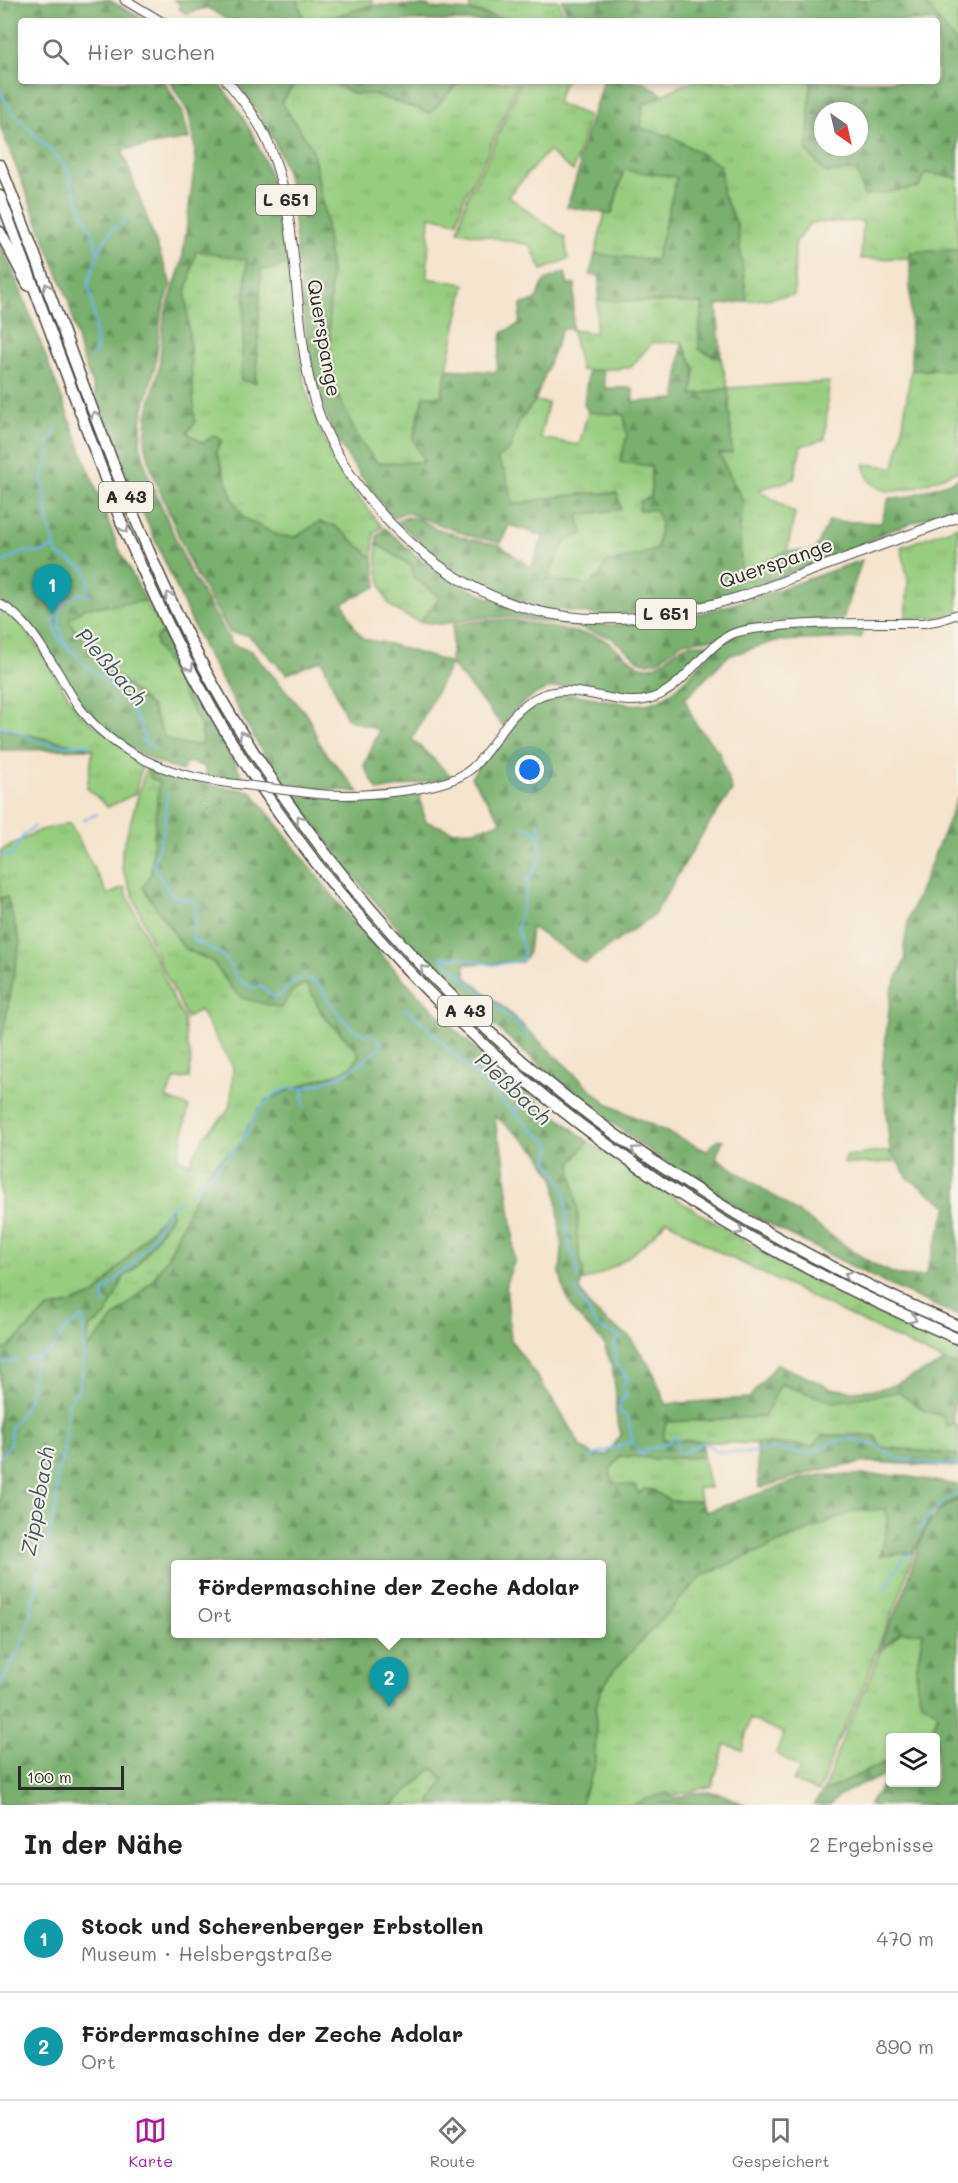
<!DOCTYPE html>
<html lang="de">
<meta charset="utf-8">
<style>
body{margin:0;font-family:Mali,sans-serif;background:#f2f2f2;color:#202124}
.controls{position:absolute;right:18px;bottom:18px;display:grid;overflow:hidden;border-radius:6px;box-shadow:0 3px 9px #0003}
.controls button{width:54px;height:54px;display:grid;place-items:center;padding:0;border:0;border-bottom:2px solid #e0e0e0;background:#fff;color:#202124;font:30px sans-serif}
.compass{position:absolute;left:814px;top:102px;width:54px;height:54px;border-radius:50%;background:#fff;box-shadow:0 3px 9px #0003;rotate:146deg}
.scale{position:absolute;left:18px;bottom:15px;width:106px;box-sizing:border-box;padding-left:6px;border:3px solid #2b2b2b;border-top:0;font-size:16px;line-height:21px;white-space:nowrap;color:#2b2b2b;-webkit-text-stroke:4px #f7f3e8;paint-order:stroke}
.you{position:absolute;left:530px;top:770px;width:21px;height:21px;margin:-15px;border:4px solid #fff;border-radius:50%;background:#1a73e8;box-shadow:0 0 0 9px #1a73e833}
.badge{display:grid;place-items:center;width:39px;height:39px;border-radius:50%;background:#b5179e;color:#fff;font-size:20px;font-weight:700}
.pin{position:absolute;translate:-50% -50px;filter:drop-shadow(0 2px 3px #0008)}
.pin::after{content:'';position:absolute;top:32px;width:21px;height:18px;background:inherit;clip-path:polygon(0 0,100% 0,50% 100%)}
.popup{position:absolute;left:171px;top:1560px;width:435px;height:78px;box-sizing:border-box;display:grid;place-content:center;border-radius:6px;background:#fff;filter:drop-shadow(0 2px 4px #0005);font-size:20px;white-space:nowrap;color:#757577}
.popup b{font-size:22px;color:#202124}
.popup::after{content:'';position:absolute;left:50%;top:100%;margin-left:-12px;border:12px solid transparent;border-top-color:#fff}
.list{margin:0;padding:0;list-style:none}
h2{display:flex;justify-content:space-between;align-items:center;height:78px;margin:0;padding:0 24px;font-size:26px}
h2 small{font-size:20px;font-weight:400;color:#757577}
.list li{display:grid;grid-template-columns:39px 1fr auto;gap:18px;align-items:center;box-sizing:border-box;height:108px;padding:0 24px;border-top:2px solid #e0e0e0}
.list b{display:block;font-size:22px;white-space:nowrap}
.list p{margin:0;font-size:20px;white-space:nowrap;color:#757577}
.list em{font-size:20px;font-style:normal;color:#757577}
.icon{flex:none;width:33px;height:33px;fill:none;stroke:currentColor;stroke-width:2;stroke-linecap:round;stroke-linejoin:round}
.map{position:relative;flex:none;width:958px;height:1805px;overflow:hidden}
.search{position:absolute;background:#fff;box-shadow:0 3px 9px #0003;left:18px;right:18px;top:18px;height:66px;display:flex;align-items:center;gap:15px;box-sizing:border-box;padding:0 21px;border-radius:6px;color:#757577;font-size:22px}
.sheet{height:294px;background:#fff}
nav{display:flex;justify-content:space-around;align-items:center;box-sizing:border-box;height:84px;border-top:2px solid #e0e0e0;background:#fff;font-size:16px;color:#757577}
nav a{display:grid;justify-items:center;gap:3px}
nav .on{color:#b5179e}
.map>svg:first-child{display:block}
.grass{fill:url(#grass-tufts);stroke:#617c55;stroke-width:1.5}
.forest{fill:url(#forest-firs);stroke:#526e4c;stroke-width:1.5;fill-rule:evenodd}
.park{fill:url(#park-dots);stroke:#617c55;stroke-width:1.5}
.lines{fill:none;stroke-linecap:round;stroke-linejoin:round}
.stream{stroke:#70b8e8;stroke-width:2}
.secondary-casing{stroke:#494743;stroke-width:10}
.primary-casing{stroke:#494743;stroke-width:11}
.highway-casing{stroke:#494743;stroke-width:13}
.secondary{stroke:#fff;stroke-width:8}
.primary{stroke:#fff;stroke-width:9}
.highway{stroke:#fff;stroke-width:10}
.secondary-bridge-casing{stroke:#494743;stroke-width:10;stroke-linecap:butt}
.secondary-bridge{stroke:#fff;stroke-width:8}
.oneway{stroke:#a0a0a0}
.labels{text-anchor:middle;stroke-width:4.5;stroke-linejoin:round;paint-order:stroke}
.shield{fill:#f7f3e8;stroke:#686764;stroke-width:1.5}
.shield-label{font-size:18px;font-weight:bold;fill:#2b2b2b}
.street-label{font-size:20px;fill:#2b2b2b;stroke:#f7f3e8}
.water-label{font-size:21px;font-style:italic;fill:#405564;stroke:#f7f3e8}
</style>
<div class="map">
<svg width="958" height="1805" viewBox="0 0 958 1805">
<defs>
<pattern id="grass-tufts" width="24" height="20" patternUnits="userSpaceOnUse" patternTransform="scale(1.5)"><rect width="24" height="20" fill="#97cd7f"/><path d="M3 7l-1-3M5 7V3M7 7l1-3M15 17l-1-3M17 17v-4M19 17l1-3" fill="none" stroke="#82b06e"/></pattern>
<pattern id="forest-firs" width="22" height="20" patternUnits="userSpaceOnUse" patternTransform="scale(1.5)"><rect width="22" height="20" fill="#79b06e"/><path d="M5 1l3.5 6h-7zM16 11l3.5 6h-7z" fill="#638f5b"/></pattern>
<pattern id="park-dots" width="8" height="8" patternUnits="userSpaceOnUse" patternTransform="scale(1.5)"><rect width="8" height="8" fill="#97cd7f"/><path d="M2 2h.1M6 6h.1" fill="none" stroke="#82b06e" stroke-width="1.8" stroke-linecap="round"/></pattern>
</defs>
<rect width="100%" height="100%" fill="#f7f3e8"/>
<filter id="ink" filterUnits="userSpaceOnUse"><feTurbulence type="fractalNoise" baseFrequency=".0167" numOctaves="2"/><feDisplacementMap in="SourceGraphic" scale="12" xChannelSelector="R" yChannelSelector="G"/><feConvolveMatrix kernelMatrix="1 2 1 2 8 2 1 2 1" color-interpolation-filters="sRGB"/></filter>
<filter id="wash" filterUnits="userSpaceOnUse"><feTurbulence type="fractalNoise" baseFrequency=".008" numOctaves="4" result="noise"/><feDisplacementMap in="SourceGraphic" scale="24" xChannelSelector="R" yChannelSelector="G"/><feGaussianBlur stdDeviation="1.35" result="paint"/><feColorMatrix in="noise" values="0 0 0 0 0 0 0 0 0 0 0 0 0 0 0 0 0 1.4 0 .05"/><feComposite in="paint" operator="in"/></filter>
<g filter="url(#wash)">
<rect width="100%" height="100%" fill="#f5e4ce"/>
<g class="grass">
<polygon points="298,0 372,0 372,5 336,16 303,18"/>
<polygon points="470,0 558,0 566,21 516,21 470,10"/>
<polygon points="297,81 328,81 354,94 373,94 429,113 460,81 518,82 484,161 464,197 457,222 430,216 427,278 465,284 441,396 424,396 414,439 424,462 377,463 358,438 336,392 330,345 329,312 331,276 325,214 312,148 281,102"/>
<polygon points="521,81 566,81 560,92 557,103 589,116 573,171 548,151 508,196 565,238 568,259 542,270 530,245 458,231 467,197 487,161"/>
<polygon points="696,81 811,81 807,151 825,172 857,170 864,196 926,173 958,178 958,250 911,252 910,258 861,259 863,221 810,223 795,243 794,295 747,301 737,224 722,193 721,166 640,128 644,104 682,85"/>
<polygon points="624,170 677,177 656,261 595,254 605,213 612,214"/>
<path d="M196 250 247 259 241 380 256 383 261 269 288 262C295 342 301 410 346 480 357 496 370 512 382 527L374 533 373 558 335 526 319 523 296 537 278 536 244 518 233 500 216 451 222 441 215 435 203 444 187 433 195 423 186 294Z"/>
<polygon points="598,300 703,303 699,330 699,349 721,359 728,388 829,382 825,439 801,446 794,479 758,490 795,513 787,551 740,573 740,529 743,501 719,454 732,452 728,388 692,395 695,369 681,342 652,343 630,368 581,371 572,330 595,333"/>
<path d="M911 370H958V471C929 481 871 514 864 464L894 467 901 439Z"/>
<path d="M535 401 548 403 540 438 579 445 588 412 624 414 627 436 620 462 651 466V497L639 509 656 510 661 523 657 551 606 563 601 575 588 585 547 579 578 515 621 509 617 493C580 492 549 497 513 506L505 472 497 459 510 449 519 421Z"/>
<polygon points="958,526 958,611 938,617 906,619 908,580 901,547"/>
<path d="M377 544 412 566 428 586 441 597 420 622C411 618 397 613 390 605 380 593 375 560 377 544Z"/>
<polygon points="146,601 163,632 156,637 156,644 200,724 203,742 198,745 179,744 164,737 152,708 112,671 76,632 68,619 84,608"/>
<polygon points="0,605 22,623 79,713 143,762 135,794 108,807 87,788 93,749 0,729"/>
<polygon points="147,765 159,782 151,873 143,888 184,948 213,962 232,988 242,997 280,1008 293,990 304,984 308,986 322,1014 356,1049 359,1056 352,1066 340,1073 313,1081 258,1109 240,1144 207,1171 201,1189 192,1202 169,1255 152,1281 113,1319 86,1350 89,1328 105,1317 124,1277 132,1271 145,1255 172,1214 170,1208 97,1293 74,1303 47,1309 7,1349 0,1350 0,1048 20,942 7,897 0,898 0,851 38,831 70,823 108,895 124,887 175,1003 185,1020 184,1022 187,1044 191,1057 189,1078 175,1079 166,1098 189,1107 178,1158 189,1164 205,1135 227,1112 231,1102 233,1067 200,1010 187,1018 160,963 122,868 122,851"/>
<path d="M588 1141 619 1163 784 1266 863 1306 958 1348V1365L945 1362 715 1250 667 1220C646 1245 614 1272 582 1281L583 1272 577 1241 578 1216 571 1164Z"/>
<polygon points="889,1151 894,1162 847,1164 843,1162 846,1156"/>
<polygon points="781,1384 833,1402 898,1392 925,1411 944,1416 946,1427 958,1425 958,1455 881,1447 875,1436 824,1435 813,1446 663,1440 666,1422 764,1417"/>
<polygon points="621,1455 657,1459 703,1457 710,1488 698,1488 700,1501 670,1501 653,1490 644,1489 639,1494 635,1486 613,1483 610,1470"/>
<path d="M875 1509H885C891 1523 883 1541 881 1555L914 1552 898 1601 877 1648 868 1677 837 1743 819 1792 793 1781 800 1769 776 1753 784 1733 750 1719 742 1750 725 1744 712 1786 671 1796 667 1793 633 1805H580L595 1766 596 1705 601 1690 614 1670 643 1638 703 1575 854 1511Z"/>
<path d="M923 1631C919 1665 904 1690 938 1713L931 1734 928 1737 890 1738V1760L823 1792 846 1730 871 1677 878 1655 901 1632Z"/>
<polygon points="433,1768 443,1780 429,1805 392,1805"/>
</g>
<g class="forest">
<polygon points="0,0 109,0 141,18 142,21 21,21 21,81 164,81 183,113 189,139 122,150 171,284 161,316 155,366 142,416 140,444 148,475 190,572 233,645 251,651 308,716 321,747 359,792 285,785 259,746 202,645 130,484 94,390 80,351 68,299 0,126"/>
<path d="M174 0H298L303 18 336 16 372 5 429 6 430 8 470 11 505 21H228C209 8 210 4 187 14L179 9 180 4Z"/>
<path d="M562 0H958V178L926 173 919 187 864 196 857 170 826 173 807 151 811 81H937V21H570ZM823 111H859V147H823Z"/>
<path d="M170 81H217C264 139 278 189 288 262L275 269H261L256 383 241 380 247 260 196 251 186 294 195 423 187 432 203 443 215 435 222 441 216 451 233 500 244 518 278 536 296 537 319 522 335 526 373 558 377 586 343 603 356 630 364 639 389 644 451 663 453 625 487 620H513L596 636C615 643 623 657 639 665 657 674 669 652 684 646 692 643 704 644 713 644 701 655 675 685 662 690 646 697 633 695 617 693 562 685 540 677 502 725L451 664 412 739 452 777 378 791 364 766 379 730 347 719 322 660 287 674 248 635 230 633 193 570 152 472 145 443 147 416 159 367 164 317 182 262 195 162 194 138 188 112Z"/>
<path d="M235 81H297L281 102 312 148 325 214 331 276 329 312 330 345 336 391 358 438 377 463 424 462 413 439 424 396H442L447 369 496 372 502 333 519 324 521 304 535 301 545 280 565 272 568 285 575 284 572 329H562L535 401 519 421 510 449 497 459 505 472 513 505C548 497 581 492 617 493L621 509 578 515 583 534 564 541 548 579 588 585 601 575 606 563 657 550 661 523 656 510H639L640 501 651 497V466L620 462 627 436 624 415 588 412 584 404 588 371 603 370 605 388H633V402L676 399 682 342 695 369 692 395 728 388 732 453 719 454 743 501 740 529 741 573 787 551 814 552 829 521 881 523 889 498H904L958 479V506L881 534 863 544 739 593 687 608 604 616 546 608 509 597 468 580 446 565 397 522 406 517 419 519 435 528 469 539 499 545 531 567 544 536 509 525 501 543 471 536 405 512 393 518C364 481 333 443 320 398 307 351 301 301 297 253 294 225 293 195 285 168 274 135 256 108 235 81Z"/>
<polygon points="328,81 460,81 430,113 373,94 354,94"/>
<polygon points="603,81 642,81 663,95 644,104 641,128 673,137 721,166 722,193 737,224 747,301 717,305 721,359 699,349 699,330 703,303 598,300 600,276 590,275 595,254 656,260 677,177 624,170 611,214 567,207 580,166 578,161"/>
<path d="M0 242 19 286 118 547 146 601 85 608 69 619 76 632 112 671 152 708 164 737 179 744 198 745 203 742 200 724 156 644V637L163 632 206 715 244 779 207 777 204 766 187 762 182 771C144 760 107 738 83 706 67 685 57 659 40 640 28 626 13 613 0 601Z"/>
<polygon points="958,250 958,370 911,370 910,258 911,252"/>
<path d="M385 528C398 539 410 551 423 561 445 578 470 590 495 600 524 612 557 622 588 624 682 631 775 590 862 560L843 619 776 622 751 626 719 638 683 642 657 661 648 663 639 660 610 637 576 627 512 617H487L441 624 420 622 440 597 413 577 412 566 377 544V536Z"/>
<path d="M800 627H864L861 638 776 641 728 656 685 699 695 723 719 752 732 791 704 831 654 915 585 963 531 927 528 954 522 962 464 964 466 977 504 1008 607 1104 707 1151 718 1139 723 1140 716 1157C750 1181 785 1203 819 1227 845 1245 867 1264 898 1275 906 1278 916 1276 925 1276L948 1206 908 1178 890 1150 882 1072 891 991 905 960 904 947 909 917 958 797V1316L883 1282 740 1209 639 1144 537 1063 486 1018 424 959 350 872 292 795C337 800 375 799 419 792L425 821 453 831 474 830 502 822 471 777C491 752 519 705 550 696 566 692 584 696 600 699 618 702 637 708 654 702 687 690 704 648 736 636 754 628 780 630 800 627Z"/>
<polygon points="0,729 93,749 0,750"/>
<path d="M147 765C178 781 216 787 251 791 293 845 334 900 379 952 439 1022 515 1084 588 1141L571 1164 578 1216 577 1241 583 1272 580 1290 591 1308 608 1323 628 1335 652 1369 666 1404 749 1398 777 1364 831 1388 852 1391 879 1389 893 1385 945 1362 958 1365V1395L953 1411 955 1425 946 1427 944 1416 925 1411 898 1392 833 1402 781 1384 764 1417 666 1422 663 1440 703 1441V1457L657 1459 620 1456 610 1470 613 1483 635 1486 639 1494 644 1489 653 1490 670 1501H700L706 1512 801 1479 820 1475H899L957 1485 958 1498 932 1514 914 1552 880 1556 888 1523 885 1509 854 1511 703 1575 614 1670 601 1690 596 1705 595 1766 580 1805H429L443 1780 433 1768 392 1805H0V1350L7 1349 47 1309 74 1303 97 1293 170 1208 172 1214 145 1255 132 1271 124 1277 105 1317 89 1328 87 1349 113 1319 152 1281 169 1255 192 1202 201 1189 207 1171 240 1144 248 1126 267 1099 313 1081 340 1073 352 1066 359 1056 356 1049 322 1014 308 986 304 984 293 990 281 1008 242 998 232 988 213 962 184 948 143 888 151 873 159 782 150 778ZM495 1116 538 1152 555 1180 562 1249 560 1273 565 1293 575 1313 603 1342 612 1366 616 1394V1414L621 1435 607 1455 595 1456 581 1447 555 1403 511 1340 506 1283 514 1262 513 1233 503 1151 497 1135ZM176 1564H602V1634H176Z"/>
<polygon points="7,897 20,942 0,1049 0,898"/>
<polygon points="824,1435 875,1436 881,1447 958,1455 958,1467 869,1462 820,1470 759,1488 756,1443 812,1446"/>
<path d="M958 1500V1805H868L890 1776V1782H936V1738L928 1737 931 1734 938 1713C935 1710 930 1708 926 1705 907 1688 921 1652 923 1632H900L878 1652C883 1634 894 1618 901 1601 916 1567 917 1514 958 1500Z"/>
<path d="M890 1760V1774C869 1781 845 1789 829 1805H813L823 1792Z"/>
<polygon points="712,1792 724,1795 745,1805 633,1805 646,1799 667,1793 673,1799 693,1793"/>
</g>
<polygon class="park" points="923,0 958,0 958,45"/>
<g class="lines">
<g class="stream">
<polyline points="0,91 12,112 67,167 77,199 93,235 98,254 88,283 94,314 96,351 91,357"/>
<polyline points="98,254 111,231 124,221"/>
<path d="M57 429 48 444 49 455 42 480 49 525 57 554 85 569 90 583 87 586 89 594 87 596 79 593 72 599 65 600C59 612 57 623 62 636 66 647 78 657 86 665 109 685 141 709 145 742"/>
<polyline points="0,560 3,562 22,552 43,552 55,546"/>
<path d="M54 617C53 634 60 641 72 652"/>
<path d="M0 726C15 728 27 737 41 742 53 746 77 745 90 745"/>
<polyline points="140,740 154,746"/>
<path d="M167 792 164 828 153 865 165 886 176 898 195 901 193 940 224 956 239 981 250 986 262 987 274 998 278 997C291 983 299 969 319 985 330 1001 351 1040 373 1035"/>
<polyline points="83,820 97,814"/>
<polyline points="538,823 542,834 540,839"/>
<path d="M523 826 535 830C548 852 542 861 527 879L528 883 517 929 522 943 524 960 493 965 459 957H441L528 1034V1040"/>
<polyline points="0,855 12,856 23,836 34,827"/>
<path d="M403 1010 407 1009C456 1052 498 1103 549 1143L552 1147 547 1160C572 1192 564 1202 568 1239 569 1248 573 1253 576 1261 578 1266 577 1273 577 1279"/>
<polyline points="303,1089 304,1107"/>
<polyline points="516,1114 517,1105"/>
<polyline points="190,1195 241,1142 257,1112 273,1095 286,1089 304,1088 324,1082 343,1074 364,1061 382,1045 377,1038"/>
<path d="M576 1290 597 1327 618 1336 620 1338 615 1343V1363L628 1379 622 1385 627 1397 620 1400 619 1413 625 1414C635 1429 625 1439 642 1455L647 1449 662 1446 674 1437 677 1438 676 1450 682 1453 704 1442 716 1451 749 1453 771 1449 809 1454 832 1442 848 1439 877 1446 897 1459 939 1465 958 1464"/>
<polyline points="105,1304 103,1293 129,1268 154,1236 160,1222 171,1206 182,1201"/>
<polyline points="25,1359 40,1357"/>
<polyline points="0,1363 18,1360"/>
<polyline points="0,1457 10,1444 11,1427 24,1409 28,1399 34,1365 40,1357 52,1349 63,1332 83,1317"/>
<polyline points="589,1457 631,1442"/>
<path d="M918 1531C927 1514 943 1503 958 1492"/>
<polyline points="883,1592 904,1556 911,1554"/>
<polyline points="0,1686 24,1639 57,1504 57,1474 64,1452 68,1404 78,1389 82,1372 84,1355 83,1317"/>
</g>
</g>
</g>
<g filter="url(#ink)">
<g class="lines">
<defs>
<g id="secondary">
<path d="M0 604C26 618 40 645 56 669 65 683 72 699 83 712 119 756 172 776 228 783"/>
<path d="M317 794C352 797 444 793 471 769 495 748 507 711 538 697 576 679 616 709 649 699 683 690 700 651 730 635 741 629 757 629 770 627 821 622 872 623 924 623L940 620 958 614"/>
</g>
<g id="primary">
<polyline points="125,0 160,21"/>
<path d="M227 81C240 97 253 112 262 130 301 205 291 306 311 388 326 449 365 502 411 543 509 630 615 633 736 598 762 590 788 579 813 570 861 552 910 535 958 517"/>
</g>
<g id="highway">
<path d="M0 165C65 325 115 491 193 646 224 709 263 769 305 826 475 1058 695 1213 958 1326"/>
<path d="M0 196 122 524C158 605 195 686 243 760 369 954 524 1101 721 1220 797 1266 877 1303 958 1339"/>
<polyline points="0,232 28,285"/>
</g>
</defs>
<use href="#secondary" class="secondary-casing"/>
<use href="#primary" class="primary-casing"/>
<use href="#highway" class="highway-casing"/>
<use href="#secondary" class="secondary"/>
<use href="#primary" class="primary"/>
<use href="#highway" class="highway"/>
<defs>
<polyline id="secondary-bridge" points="228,783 317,794"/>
</defs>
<use href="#secondary-bridge" class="secondary-bridge-casing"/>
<use href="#secondary-bridge" class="secondary-bridge"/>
</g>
<defs><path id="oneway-chevron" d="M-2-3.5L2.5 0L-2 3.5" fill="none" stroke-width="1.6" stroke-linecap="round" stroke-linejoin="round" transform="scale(1.5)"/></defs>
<g class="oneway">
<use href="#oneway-chevron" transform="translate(47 287) rotate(-111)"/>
<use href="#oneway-chevron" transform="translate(95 415) rotate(-111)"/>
<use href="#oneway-chevron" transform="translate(125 529) rotate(67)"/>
<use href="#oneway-chevron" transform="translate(169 596) rotate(-115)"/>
<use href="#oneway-chevron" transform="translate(190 667) rotate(61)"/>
<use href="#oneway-chevron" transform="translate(243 735) rotate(-121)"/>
<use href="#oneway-chevron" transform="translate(300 819) rotate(-126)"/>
<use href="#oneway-chevron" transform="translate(424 969) rotate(-133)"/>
<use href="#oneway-chevron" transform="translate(635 1150) rotate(-145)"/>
<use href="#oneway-chevron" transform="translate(739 1231) rotate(30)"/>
<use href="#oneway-chevron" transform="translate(848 1275) rotate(-153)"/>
<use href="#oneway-chevron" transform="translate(913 1319) rotate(25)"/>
</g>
</g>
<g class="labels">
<g class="shield">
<rect x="256" y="185" width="60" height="30" rx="4.5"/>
<rect x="99" y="482" width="54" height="30" rx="4.5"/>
<rect x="636" y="599" width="60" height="30" rx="4.5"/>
<rect x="438" y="996" width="54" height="30" rx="4.5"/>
</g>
<g class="shield-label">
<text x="286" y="206">L 651</text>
<text x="126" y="503">A 43</text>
<text x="666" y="620">L 651</text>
<text x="465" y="1017">A 43</text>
</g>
<g class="street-label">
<text transform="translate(324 338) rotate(80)" y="7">Querspange</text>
<text transform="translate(776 563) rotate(-19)" y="7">Querspange</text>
</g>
<g class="water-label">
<text transform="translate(111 667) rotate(49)" y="7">Pleßbach</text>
<text transform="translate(513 1089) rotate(43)" y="7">Pleßbach</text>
<text transform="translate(38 1501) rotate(-80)" y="7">Zippebach</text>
</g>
</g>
</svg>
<div class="controls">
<button><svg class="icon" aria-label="layers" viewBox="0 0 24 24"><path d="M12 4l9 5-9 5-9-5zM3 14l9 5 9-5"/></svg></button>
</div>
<svg class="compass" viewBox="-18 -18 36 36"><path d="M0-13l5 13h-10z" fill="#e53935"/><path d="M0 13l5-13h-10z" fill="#757577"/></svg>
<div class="scale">100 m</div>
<div class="you"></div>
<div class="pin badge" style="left:52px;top:614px;background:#0f9aa8">1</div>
<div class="pin badge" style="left:389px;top:1707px;background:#0f9aa8">2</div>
<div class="popup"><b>Fördermaschine der Zeche Adolar</b>Ort</div>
<div class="search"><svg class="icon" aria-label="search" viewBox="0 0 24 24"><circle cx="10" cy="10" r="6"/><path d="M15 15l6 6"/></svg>Hier suchen</div>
</div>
<section class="sheet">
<h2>In der Nähe<small>2 Ergebnisse</small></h2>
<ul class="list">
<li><span class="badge" style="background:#0f9aa8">1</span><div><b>Stock und Scherenberger Erbstollen</b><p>Museum · Helsbergstraße</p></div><em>470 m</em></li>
<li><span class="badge" style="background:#0f9aa8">2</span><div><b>Fördermaschine der Zeche Adolar</b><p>Ort</p></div><em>890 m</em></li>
</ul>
</section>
<nav>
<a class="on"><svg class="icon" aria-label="map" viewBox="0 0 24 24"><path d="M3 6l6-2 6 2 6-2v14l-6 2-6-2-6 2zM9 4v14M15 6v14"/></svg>Karte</a>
<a><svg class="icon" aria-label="directions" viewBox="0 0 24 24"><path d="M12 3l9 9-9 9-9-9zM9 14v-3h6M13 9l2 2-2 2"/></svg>Route</a>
<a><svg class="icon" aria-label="saved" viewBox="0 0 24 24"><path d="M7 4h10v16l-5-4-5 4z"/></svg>Gespeichert</a>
</nav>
